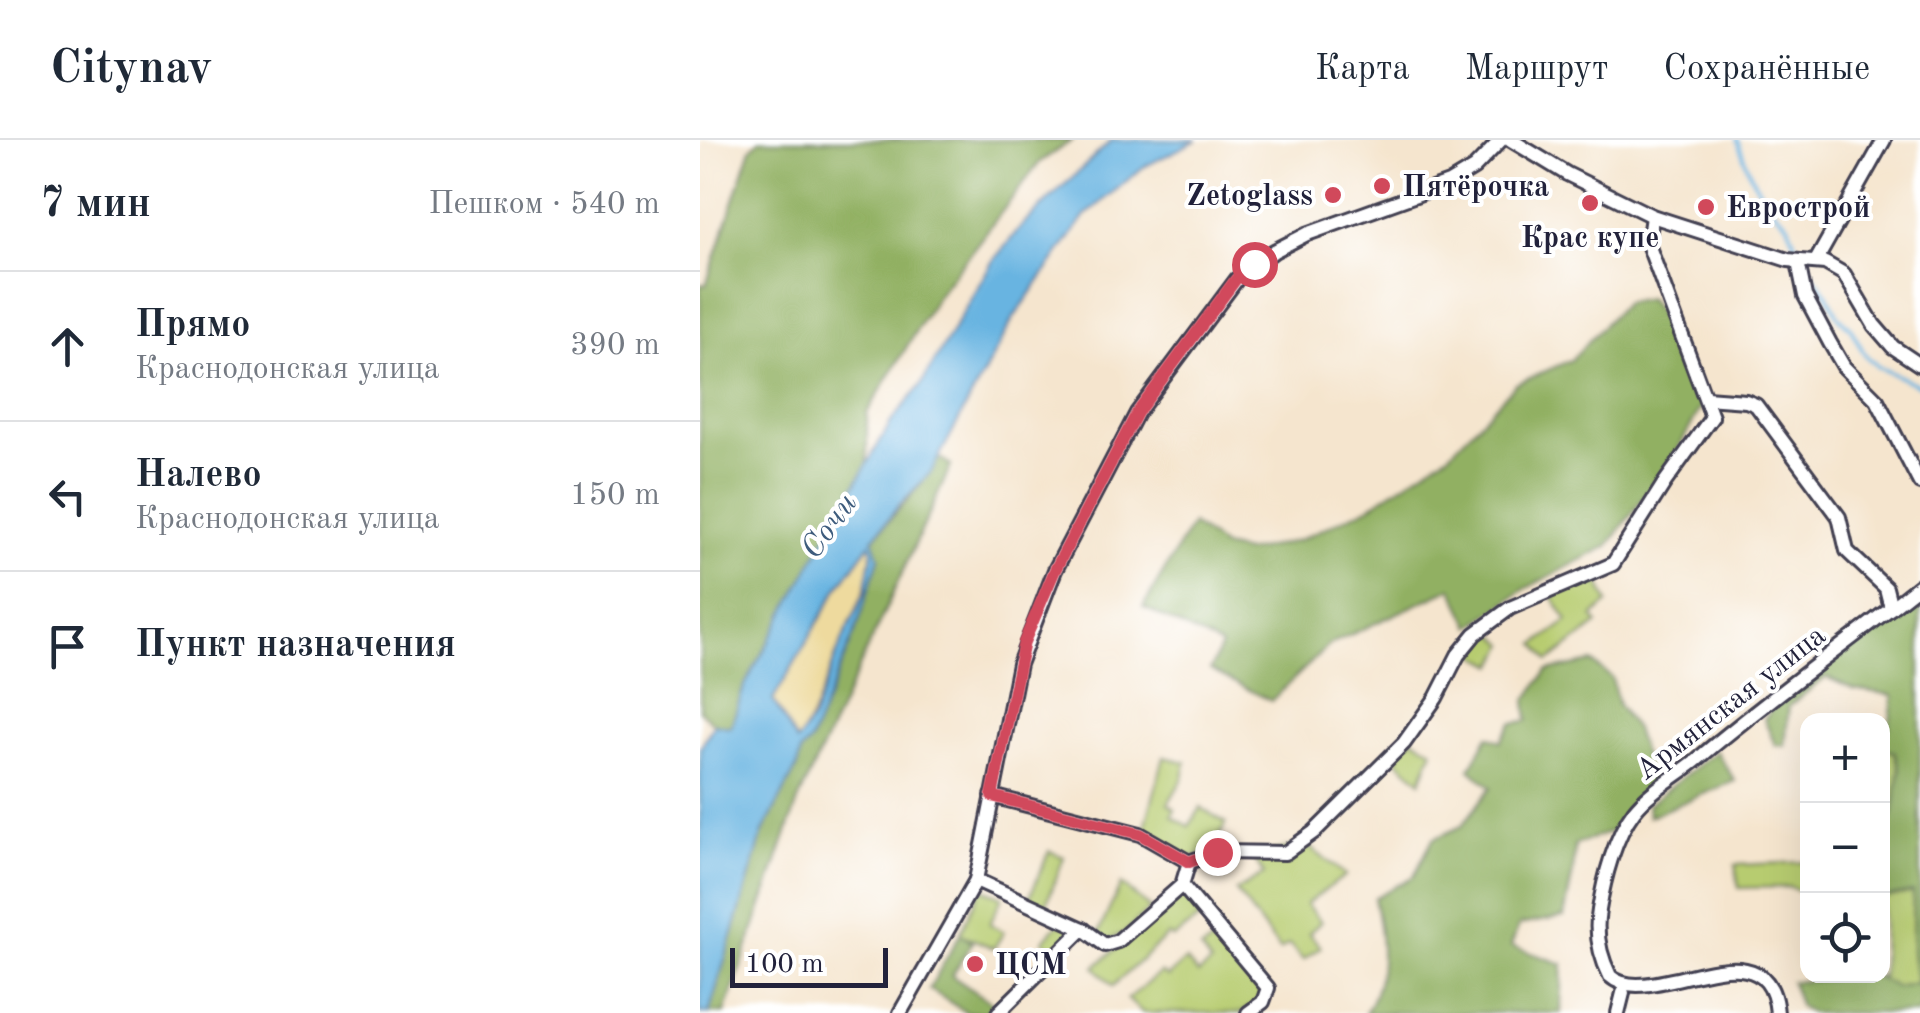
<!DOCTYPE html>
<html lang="ru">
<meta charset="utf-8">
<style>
body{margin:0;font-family:"Old Standard TT",serif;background:#f6f6f7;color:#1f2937}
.controls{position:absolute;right:30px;bottom:30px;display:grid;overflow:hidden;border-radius:20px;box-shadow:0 10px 40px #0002}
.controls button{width:90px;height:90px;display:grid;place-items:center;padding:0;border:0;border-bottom:2px solid #e0e1e3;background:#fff;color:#1f2937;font:50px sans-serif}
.scale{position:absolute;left:30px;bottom:25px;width:158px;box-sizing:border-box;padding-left:10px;border:5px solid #22223b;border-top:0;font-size:28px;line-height:35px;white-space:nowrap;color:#22223b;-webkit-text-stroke:8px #fff;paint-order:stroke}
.stop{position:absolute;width:30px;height:30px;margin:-22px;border:8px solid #d1495b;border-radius:50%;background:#fff}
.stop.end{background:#d1495b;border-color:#fff;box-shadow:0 2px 10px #0008}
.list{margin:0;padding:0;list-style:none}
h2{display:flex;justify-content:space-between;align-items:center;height:130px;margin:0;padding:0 40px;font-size:42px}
h2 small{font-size:32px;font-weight:400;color:#747a83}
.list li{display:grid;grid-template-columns:65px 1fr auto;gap:30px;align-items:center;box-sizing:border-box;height:150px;padding:0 40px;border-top:2px solid #e0e1e3}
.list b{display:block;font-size:38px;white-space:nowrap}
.list p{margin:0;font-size:32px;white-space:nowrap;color:#747a83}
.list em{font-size:32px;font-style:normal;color:#747a83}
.icon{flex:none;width:55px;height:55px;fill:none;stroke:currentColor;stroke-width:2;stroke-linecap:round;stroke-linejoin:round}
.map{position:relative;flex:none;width:1220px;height:873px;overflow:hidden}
header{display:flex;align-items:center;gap:60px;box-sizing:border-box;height:140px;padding:0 50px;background:#fff;border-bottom:2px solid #e0e1e3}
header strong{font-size:48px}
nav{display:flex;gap:55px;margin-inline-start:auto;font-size:35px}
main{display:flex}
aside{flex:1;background:#fff}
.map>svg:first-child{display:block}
.green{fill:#b7cc70;stroke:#6c7756;stroke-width:2.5}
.forest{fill:#91b062;stroke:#5a694e;stroke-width:2.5}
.sand{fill:#eeda9e;stroke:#887e6c;stroke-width:2.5}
.water{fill:#67b4e1;stroke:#446b8e;stroke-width:2.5;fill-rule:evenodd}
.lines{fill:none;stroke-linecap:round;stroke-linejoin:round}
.stream{stroke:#67b4e1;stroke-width:4}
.minor-casing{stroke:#423f51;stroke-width:18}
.minor{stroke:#fff;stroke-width:12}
.route{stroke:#d1495b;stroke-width:12}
.poi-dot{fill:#d1495b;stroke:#fff;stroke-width:4}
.labels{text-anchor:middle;stroke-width:8;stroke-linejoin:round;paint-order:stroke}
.poi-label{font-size:30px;font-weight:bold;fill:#22223b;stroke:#fff;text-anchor:start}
.street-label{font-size:30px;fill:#22223b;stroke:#fff}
.water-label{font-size:32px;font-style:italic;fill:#3e5c7d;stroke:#fff}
</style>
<header>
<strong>Citynav</strong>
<nav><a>Карта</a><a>Маршрут</a><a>Сохранённые</a></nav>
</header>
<main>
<aside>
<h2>7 мин<small>Пешком · 540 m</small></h2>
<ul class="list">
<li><svg class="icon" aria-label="ahead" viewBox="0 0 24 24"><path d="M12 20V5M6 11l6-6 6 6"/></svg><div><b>Прямо</b><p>Краснодонская улица</p></div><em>390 m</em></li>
<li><svg class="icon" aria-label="left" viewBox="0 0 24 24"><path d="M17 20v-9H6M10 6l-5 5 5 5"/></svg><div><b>Налево</b><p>Краснодонская улица</p></div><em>150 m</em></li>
<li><svg class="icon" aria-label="arrive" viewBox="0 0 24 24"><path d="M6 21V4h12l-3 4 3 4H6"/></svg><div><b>Пункт назначения</b></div></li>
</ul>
</aside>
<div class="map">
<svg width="1220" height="873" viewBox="0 0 1220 873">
<rect width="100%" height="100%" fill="#fff"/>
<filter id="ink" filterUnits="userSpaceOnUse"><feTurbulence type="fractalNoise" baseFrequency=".01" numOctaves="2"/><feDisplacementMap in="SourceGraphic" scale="20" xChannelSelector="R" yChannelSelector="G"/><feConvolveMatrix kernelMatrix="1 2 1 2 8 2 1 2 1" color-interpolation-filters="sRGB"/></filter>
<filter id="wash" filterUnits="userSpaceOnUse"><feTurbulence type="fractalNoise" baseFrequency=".0048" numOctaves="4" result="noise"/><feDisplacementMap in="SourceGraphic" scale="40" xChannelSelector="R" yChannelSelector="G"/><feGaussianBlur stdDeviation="2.25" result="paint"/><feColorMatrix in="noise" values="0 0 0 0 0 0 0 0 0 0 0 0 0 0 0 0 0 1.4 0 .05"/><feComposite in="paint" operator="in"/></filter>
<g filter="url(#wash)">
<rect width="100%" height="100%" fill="#f5e5ce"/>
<g class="green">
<polygon points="896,436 908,463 893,477 898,484 849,521 836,504 868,481 850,453"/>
<polygon points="788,488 806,504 795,525 767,510"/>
<polygon points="712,598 733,610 721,641 693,617"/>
<polygon points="1183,609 1195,612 1200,630 1192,677 1183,683"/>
<polygon points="464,617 486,622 483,638 468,664 475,669 472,676 489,686 501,668 526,683 513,710 489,719 444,691"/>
<polygon points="604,703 646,735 606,764 621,782 609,793 621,807 603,820 589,804 580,810 536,751 564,734 553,717"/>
<polygon points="349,711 364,717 345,768 328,761"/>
<polygon points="1107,722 1107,756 1090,747 1039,748 1035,725"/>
<polygon points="421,744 450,768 426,792 406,801 398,794"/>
<polygon points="281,748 302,757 290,784 304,792 294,808 260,794"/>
<polygon points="481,751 501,777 473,798 468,795 413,846 395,827"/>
<polygon points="1213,752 1212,812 1216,843 1196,847 1175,836 1182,836 1183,758"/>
<polygon points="360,782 377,791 355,812 343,801"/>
<polygon points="520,796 563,849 561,860 541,873 443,873 427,859 461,832 467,837 486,820 498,834 511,824 501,810"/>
</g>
<g class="forest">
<polygon points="59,0 373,0 340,22 237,156 167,273 167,327 44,547 31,588 14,584 0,571 0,144 6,145 51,8"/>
<polygon points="948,158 961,176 997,249 1006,258 975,315 908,406 825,449 771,487 752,448 630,504 571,561 510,530 521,506 443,467 492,384 523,407 546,412 599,400 669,367 750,313 816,244 871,220 925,162"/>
<path d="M239 317 251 326 98 661 25 873H9L63 692 97 627 101 610 110 602 158 484 179 417 173 400C194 372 224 346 239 317Z"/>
<polygon points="1211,460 1220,469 1220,873 1112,873 1100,867 1091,842 1175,836 1196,847 1216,843 1212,812 1213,752 1183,758 1183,683 1192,677 1200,630 1195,612 1183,609 1183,588 1189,589 1193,555 1153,549 1126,537 1089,566 1085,606 1075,605 1064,579 1079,560"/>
<path d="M892 522 912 538 918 565 935 589 955 649 933 660 913 691 875 705 873 732 864 777 819 785 811 806 863 824 861 873H665C688 838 682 797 674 758L714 736 733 699 762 686 791 647 770 629 788 596 801 601 812 583 828 581 826 561 847 531Z"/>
<polygon points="1016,611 1035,641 948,677 947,665"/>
<polygon points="260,794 272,802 252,836 294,864 287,873 267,873 229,849"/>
</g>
<path class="sand" d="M171 403C175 439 156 469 142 501 127 536 118 571 97 603L73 560 138 448Z"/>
<path class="water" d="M412 0H497L442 28 385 76 313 179 231 332 199 365 173 399 179 417 158 484 110 602 101 611 97 627 63 692 9 873H0V608L14 584 31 587 44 547 133 384 191 282 221 245 292 122 325 82ZM170 404 172 413 165 452 141 503 113 578 97 602 73 560 138 448Z"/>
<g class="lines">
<g class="stream">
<polyline points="1037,0 1052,38 1067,63 1088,84 1098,112"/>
<polyline points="1110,132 1128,155 1138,176 1150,187 1165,215 1178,227 1220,246"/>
</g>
</g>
</g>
<g filter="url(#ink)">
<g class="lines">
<defs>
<g id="minor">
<polyline points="811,0 867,34 952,76 1088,120 1125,123 1144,134 1174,185 1193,207 1220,225"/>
<polyline points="1116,121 1184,0"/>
<polyline points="1098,122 1105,156 1130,203 1144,227 1177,260 1220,343"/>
<polyline points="1006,258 1046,261 1056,265 1139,377 1147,411 1186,448 1191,468"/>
<polyline points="292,656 440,694 489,722"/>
<polyline points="276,740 383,789"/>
<polyline points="482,745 568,848 563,862 548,873"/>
<polyline points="200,873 276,740 319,524 355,430 437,273 537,139 574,111 607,94 749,43 774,28 801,0"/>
<polyline points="298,873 383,789 405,805 418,801 482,745 489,722 517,712 585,713 614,692 704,603 736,558 758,515 775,494 810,468 913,424 965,342 1012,277 948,104 952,76"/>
<polyline points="918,873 923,853"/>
<path d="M1077 873C1069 777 949 873 910 836 900 816 895 793 899 770 904 738 915 696 934 671 950 650 979 635 999 618 1070 558 1147 503 1220 445"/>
</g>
</defs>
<use href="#minor" class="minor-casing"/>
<use href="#minor" class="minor"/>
</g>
</g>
<g class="lines" filter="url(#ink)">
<polyline class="route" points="517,712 489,722 440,694 292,656 324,502 355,430 437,273 536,139 554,124"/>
</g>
<g class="poi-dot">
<circle cx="682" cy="46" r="10"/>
<circle cx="633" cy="55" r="10"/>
<circle cx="890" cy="63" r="10"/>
<circle cx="1006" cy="67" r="10"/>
<circle cx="275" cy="824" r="10"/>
</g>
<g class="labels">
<g class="poi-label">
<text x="702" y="56">Пятёрочка</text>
<text x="613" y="65" text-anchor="end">Zetoglass</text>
<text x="1026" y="77">Еврострой</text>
<text x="890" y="107" text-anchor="middle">Крас купе</text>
<text x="295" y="834">ЦСМ</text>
</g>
<g class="street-label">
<text transform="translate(1030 562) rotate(-38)" y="10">Армянская улица</text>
</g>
<g class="water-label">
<text transform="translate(128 385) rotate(-54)" y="11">Сочи</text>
</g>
</g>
</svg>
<div class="controls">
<button>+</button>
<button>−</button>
<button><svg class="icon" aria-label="locate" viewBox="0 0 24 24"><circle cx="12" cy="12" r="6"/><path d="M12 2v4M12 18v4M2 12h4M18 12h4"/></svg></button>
</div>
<div class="scale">100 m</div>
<div class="stop" style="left:554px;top:124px"></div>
<div class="stop end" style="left:517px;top:712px"></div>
</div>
</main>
